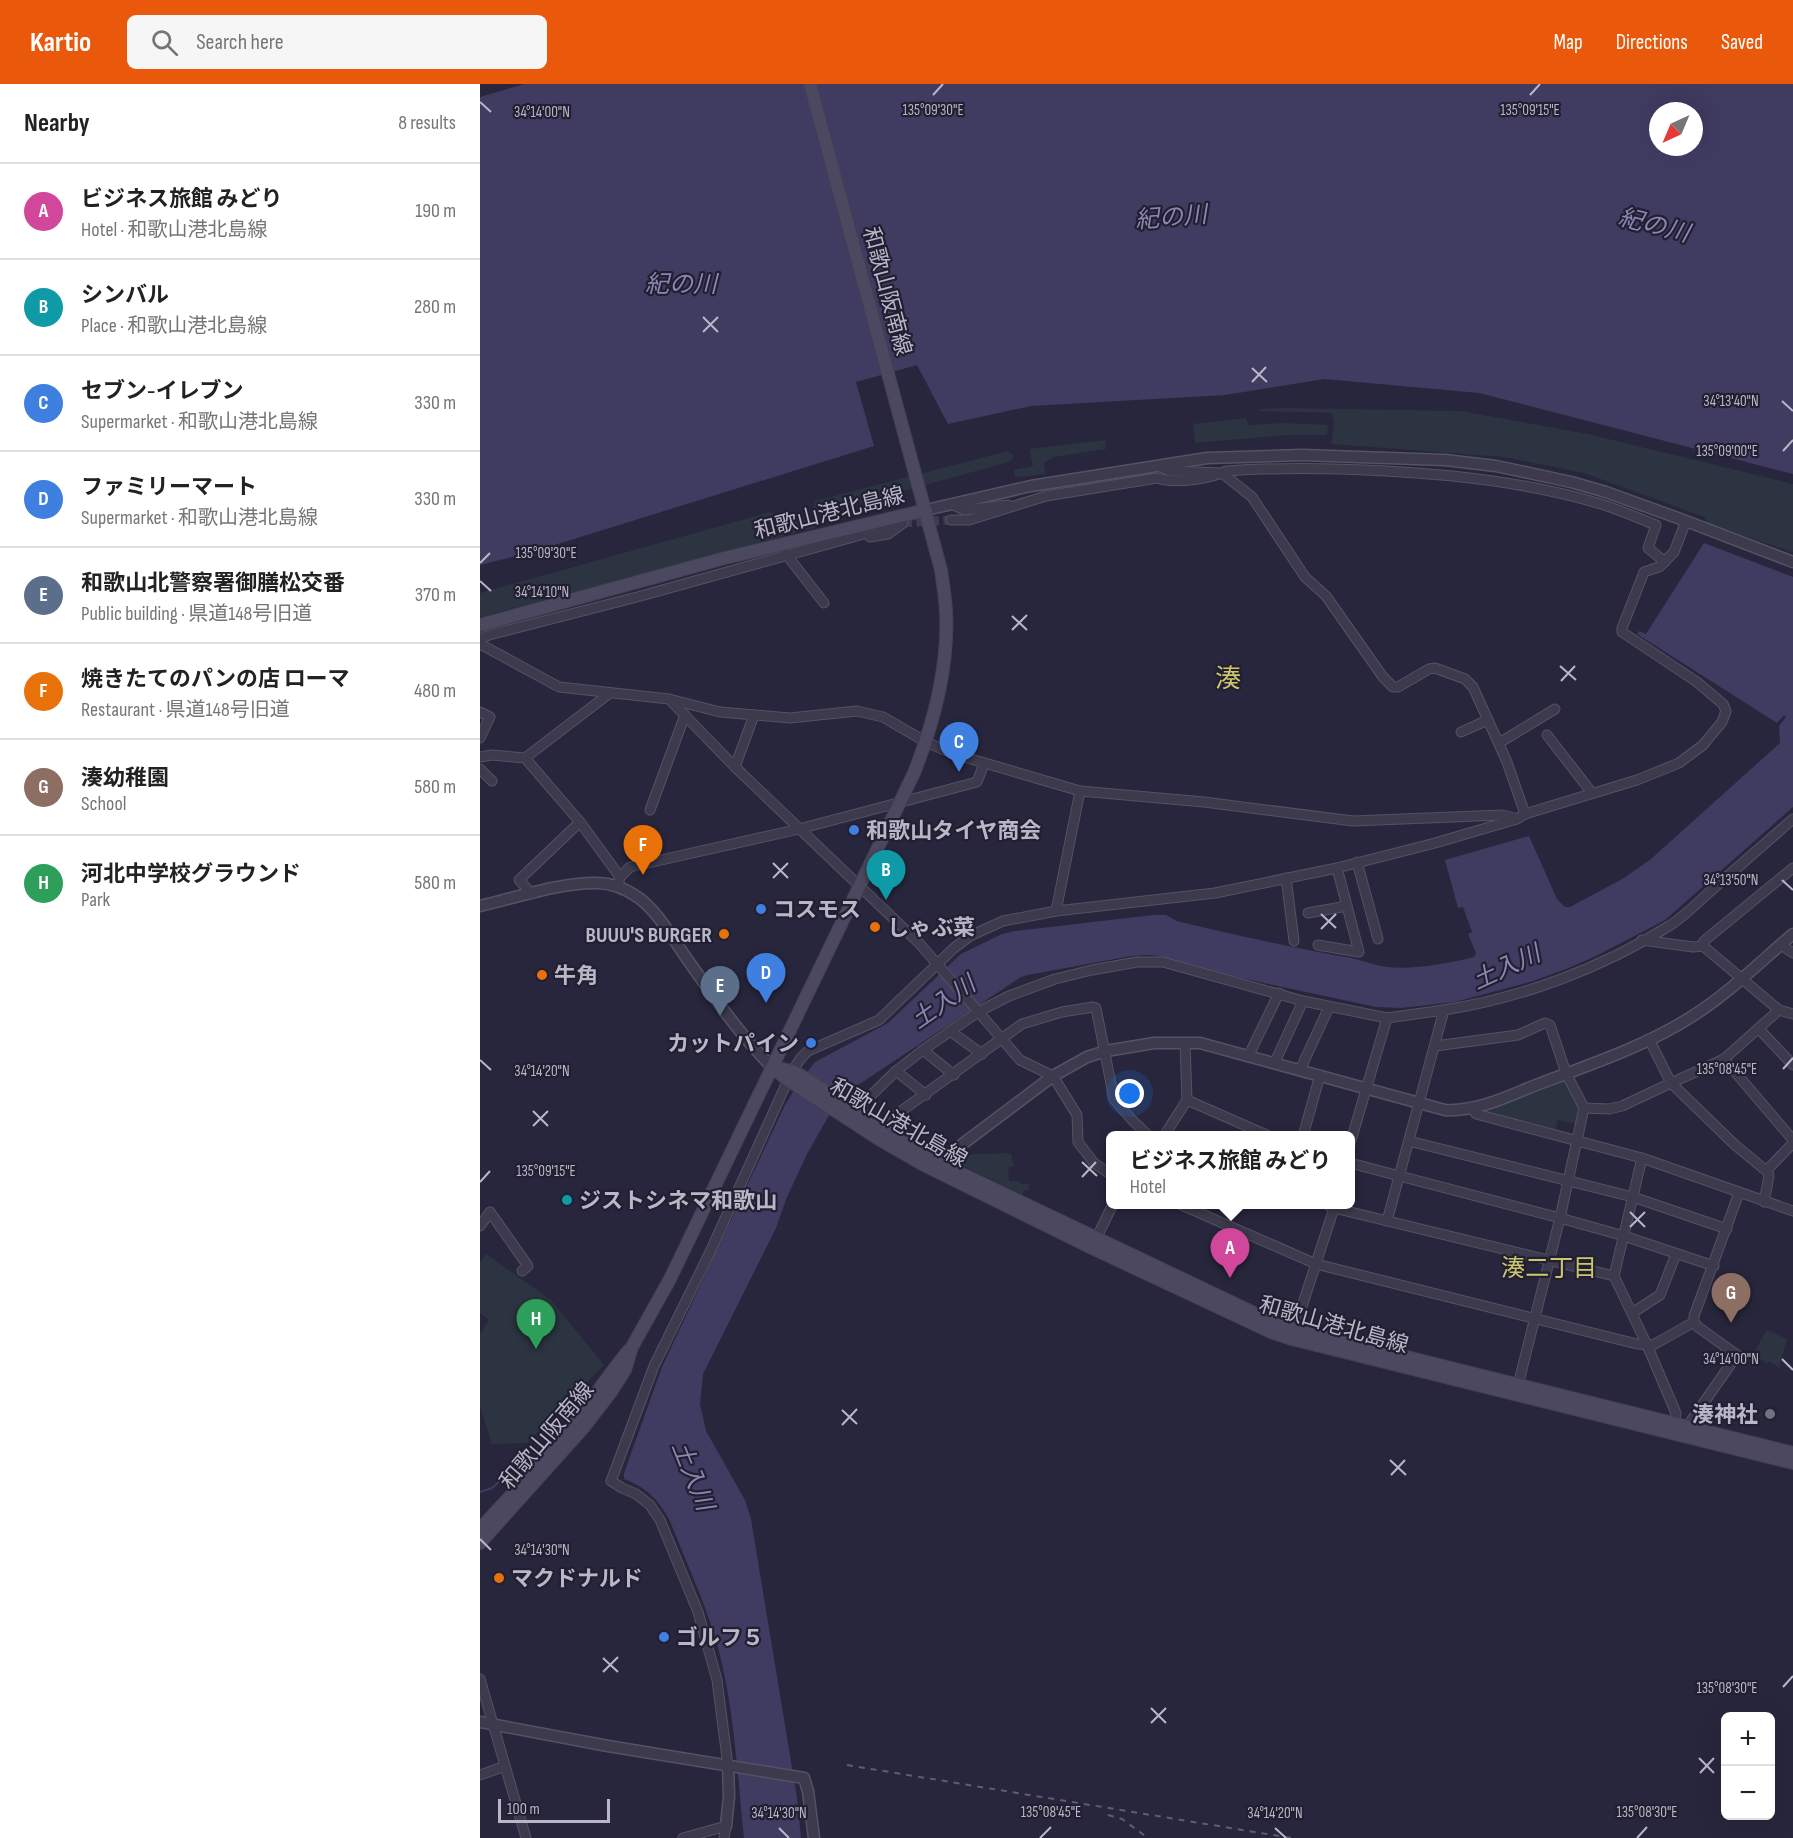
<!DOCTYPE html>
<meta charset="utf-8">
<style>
body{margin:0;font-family:"Sofia Sans Condensed","Noto Sans JP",sans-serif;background:#f6f6f6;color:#222}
.controls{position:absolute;right:18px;bottom:18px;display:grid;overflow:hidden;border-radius:9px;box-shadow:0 6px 24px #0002}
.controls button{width:54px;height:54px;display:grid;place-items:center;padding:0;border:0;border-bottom:2px solid #e0e0e0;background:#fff;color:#222;font:30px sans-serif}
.compass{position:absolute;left:1169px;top:18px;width:54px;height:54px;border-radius:50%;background:#fff;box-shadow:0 6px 24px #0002;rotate:224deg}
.scale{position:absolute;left:18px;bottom:15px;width:112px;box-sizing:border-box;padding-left:6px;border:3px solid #b8b6c7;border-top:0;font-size:16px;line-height:21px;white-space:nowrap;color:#b8b6c7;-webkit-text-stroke:4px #211f31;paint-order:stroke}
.you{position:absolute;left:650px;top:1010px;width:21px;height:21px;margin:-15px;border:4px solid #fff;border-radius:50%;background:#1a73e8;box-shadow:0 0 0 9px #1a73e833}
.badge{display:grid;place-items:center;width:39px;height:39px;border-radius:50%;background:#ea580c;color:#fff;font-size:20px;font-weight:700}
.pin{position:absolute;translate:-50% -50px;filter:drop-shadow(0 2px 3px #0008)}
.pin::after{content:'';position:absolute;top:32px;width:21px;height:18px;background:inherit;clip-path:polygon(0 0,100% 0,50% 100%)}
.popup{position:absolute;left:626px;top:1047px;width:249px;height:78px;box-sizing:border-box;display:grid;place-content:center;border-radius:9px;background:#fff;filter:drop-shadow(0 2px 4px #0005);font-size:20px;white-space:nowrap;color:#767676}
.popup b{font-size:22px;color:#222}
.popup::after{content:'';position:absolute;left:50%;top:100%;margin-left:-12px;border:12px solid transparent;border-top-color:#fff}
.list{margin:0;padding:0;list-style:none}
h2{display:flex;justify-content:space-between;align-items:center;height:78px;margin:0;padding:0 24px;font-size:26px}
h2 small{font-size:20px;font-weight:400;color:#767676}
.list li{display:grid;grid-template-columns:39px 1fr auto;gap:18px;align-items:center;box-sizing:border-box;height:96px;padding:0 24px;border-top:2px solid #e0e0e0}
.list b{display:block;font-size:22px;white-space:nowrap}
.list p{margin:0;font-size:20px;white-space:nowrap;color:#767676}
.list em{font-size:20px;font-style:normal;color:#767676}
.icon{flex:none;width:33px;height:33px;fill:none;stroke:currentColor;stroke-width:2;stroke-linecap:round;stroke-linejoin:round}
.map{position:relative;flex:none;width:1313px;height:1754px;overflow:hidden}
header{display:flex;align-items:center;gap:36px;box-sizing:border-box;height:84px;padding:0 30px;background:#ea580c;color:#fff}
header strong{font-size:28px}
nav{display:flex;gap:33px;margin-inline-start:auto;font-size:21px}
.search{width:420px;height:54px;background:#f6f6f6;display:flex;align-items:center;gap:15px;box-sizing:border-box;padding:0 21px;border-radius:9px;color:#767676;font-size:22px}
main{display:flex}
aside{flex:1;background:#fff}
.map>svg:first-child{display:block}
.green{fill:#2b3440}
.water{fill:#403b61;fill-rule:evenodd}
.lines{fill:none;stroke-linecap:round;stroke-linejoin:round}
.stream{stroke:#403b61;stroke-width:2}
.minor-tunnel{stroke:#3e3c51;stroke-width:9;stroke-dasharray:9 4.5;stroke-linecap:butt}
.minor-casing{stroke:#545264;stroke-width:11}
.tertiary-casing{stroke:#545264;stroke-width:13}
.secondary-casing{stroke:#424052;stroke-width:14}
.minor{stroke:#3c3a4c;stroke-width:9}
.tertiary{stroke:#3c3a4c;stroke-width:10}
.secondary{stroke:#4c485f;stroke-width:12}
.rail{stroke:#5f5c73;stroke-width:2;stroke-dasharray:6 6;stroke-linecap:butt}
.ticks{fill:none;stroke:#b8b6c7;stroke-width:2}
.shop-dot{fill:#3f7fe0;stroke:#211f31;stroke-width:2}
.food-dot{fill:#e8710a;stroke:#211f31;stroke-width:2}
.culture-dot{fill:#0f9aa8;stroke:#211f31;stroke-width:2}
.worship-dot{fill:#6b7280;stroke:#211f31;stroke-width:2}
.labels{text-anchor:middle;stroke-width:4.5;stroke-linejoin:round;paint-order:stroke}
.street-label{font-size:22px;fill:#b8b6c7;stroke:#211f31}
.poi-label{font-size:22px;font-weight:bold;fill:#b8b6c7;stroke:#211f31;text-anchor:start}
.water-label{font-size:24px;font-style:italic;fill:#8b87b1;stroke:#211f31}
.neighbourhood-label{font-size:24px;fill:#ccc76d;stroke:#211f31}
.quarter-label{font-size:26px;fill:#ccc76d;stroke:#211f31}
.ticks-label{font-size:15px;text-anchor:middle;fill:#b8b6c7;stroke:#211f31;stroke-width:4.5;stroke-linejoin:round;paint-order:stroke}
</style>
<header>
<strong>Kartio</strong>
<div class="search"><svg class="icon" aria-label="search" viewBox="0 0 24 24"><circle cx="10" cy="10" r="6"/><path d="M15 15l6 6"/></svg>Search here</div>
<nav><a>Map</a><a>Directions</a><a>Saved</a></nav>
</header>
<main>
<aside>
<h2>Nearby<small>8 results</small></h2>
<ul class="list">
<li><span class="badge" style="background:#d1479c">A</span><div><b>ビジネス旅館 みどり</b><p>Hotel · 和歌山港北島線</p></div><em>190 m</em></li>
<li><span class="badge" style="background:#0f9aa8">B</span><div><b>シンバル</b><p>Place · 和歌山港北島線</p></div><em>280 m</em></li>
<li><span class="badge" style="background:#3f7fe0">C</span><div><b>セブン-イレブン</b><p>Supermarket · 和歌山港北島線</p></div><em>330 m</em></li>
<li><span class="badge" style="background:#3f7fe0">D</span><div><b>ファミリーマート</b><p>Supermarket · 和歌山港北島線</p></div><em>330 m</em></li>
<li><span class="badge" style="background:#5c6f8a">E</span><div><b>和歌山北警察署御膳松交番</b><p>Public building · 県道148号旧道</p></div><em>370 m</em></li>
<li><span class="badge" style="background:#e8710a">F</span><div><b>焼きたてのパンの店 ローマ</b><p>Restaurant · 県道148号旧道</p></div><em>480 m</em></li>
<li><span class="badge" style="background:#8d6e63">G</span><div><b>湊幼稚園</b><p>School</p></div><em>580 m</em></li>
<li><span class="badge" style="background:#2e9e5b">H</span><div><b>河北中学校グラウンド</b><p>Park</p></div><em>580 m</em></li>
</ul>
</aside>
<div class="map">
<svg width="1313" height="1754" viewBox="0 0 1313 1754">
<rect width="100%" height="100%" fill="#28263c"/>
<g class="green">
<polygon points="806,324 981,327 1108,350 1313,400 1313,468 1228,440 1224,433 1104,389 1024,373 851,360 854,340 852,329 782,327 777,325"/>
<polygon points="766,334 768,341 805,339 848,341 847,351 806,351 715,359 713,340"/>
<polygon points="625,356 626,365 573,373 564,379 566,390 535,393 534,386 553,382 549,365"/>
<polygon points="528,367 533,371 533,375 529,378 339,430 335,428 333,423 335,417"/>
<polygon points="290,428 314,436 339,436 341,442 0,533 0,509"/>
<polygon points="1087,994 1099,1025 1096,1040 1078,1036 1075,1048 1004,1028 1004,1026"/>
<polygon points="526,1069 531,1070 534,1082 528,1083 529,1097 540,1097 540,1100 549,1100 549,1106 543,1106 543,1111 473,1077 478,1071"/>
<polygon points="6,1170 71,1216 124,1281 47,1359 12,1360 0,1322 0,1250 9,1236 0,1229 0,1178"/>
<polygon points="1287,1246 1307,1255 1299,1284 1289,1277 1287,1280 1273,1270"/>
</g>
<g class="water">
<path d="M44 0H1313V390L999 309 844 295 745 311 551 322 468 340 437 281 376 298 394 362 52 468 0 481V13ZM1178 27H1214V63H1178Z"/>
<path d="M1224 459 1313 493V723L1185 836 1116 872 1086 885 1053 897 975 918 921 924 896 923 761 894 679 872 666 871 651 872 548 891 541 893 372 1005 348 1033 327 1070 307 1113 296 1144 223 1290 220 1320 226 1347 265 1416 271 1435 317 1714 321 1754H264C257 1688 254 1617 235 1553 223 1514 205 1475 190 1437 179 1416 166 1403 144 1395V1389L182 1283 305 1021 316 1003 335 978 408 939 481 870 522 850 535 847 673 831H686L697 837C755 851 813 864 872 874 884 877 896 882 908 883 932 886 971 879 994 873L996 869 988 850 992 848 983 823 978 824 965 776 1049 752 1077 815 1085 823H1090L1144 794 1171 775 1300 659 1299 642 1306 633 1304 631 1297 639 1157 550 1159 547 1166 550Z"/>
</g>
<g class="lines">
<polyline class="stream" points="0,1408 12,1404 21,1396 35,1395"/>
<polyline class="minor-tunnel" points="423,439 471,436"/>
<defs>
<g id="minor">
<polyline points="678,382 690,387 742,389 772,413 825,493 846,512 903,593 913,603 918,603 949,585 955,584 985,595 993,603 1027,678 1045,730"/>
<polyline points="471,420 484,426 528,421"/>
<path d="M471 436H489L566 412 677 394C694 400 730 395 746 387 801 383 851 384 906 387 979 391 1050 399 1121 420 1140 426 1158 434 1176 441L1168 464 1185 478"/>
<polyline points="390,453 408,450 423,439"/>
<polyline points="306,470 344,519"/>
<polyline points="0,555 9,551 157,513 409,443 415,433"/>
<polyline points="0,560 79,603 189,615 240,628 310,634 377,627 403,633 446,658 474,670 600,707 724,718 873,737 1022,731 1035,734"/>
<polyline points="189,615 255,683 439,859 540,976 573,992 597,1031 598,1058 614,1079 630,1090"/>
<polyline points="0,628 10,633 0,654"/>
<polyline points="981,648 1008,636"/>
<polyline points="1067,651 1112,709"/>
<polyline points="1019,659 1075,625"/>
<polyline points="0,673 12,671 45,674 130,609"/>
<polyline points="45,674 100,738 140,793"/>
<polyline points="255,683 274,631"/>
<polyline points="0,685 12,697"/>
<polyline points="170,726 205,631"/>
<polyline points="877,778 898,855"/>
<polyline points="1313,784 1224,857 1223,862 1299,926 1244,975 1191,999 1255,1061 1284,1085 1287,1086 1313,1059"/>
<polyline points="806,794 814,857"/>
<polyline points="138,802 140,793 150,783 319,745 497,698 504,680"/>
<polyline points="52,810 39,796 100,738"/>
<polyline points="576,827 600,707"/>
<polyline points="828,829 867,822"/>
<polyline points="1162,856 1213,863 1223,862"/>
<polyline points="838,861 879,868 857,784"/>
<polyline points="1301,861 1313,869"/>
<path d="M964 926C1042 914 1122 884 1189 842 1205 832 1220 816 1234 804 1260 781 1287 758 1313 735"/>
<polyline points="1299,926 1313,930"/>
<polyline points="1279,945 1313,981"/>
<polyline points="470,947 502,970"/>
<polyline points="955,962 1038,951 1065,939 1070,941 1086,989 1104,1024 1080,1134 1037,1305"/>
<polyline points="443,966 474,991"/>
<polyline points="769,971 799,909"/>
<polyline points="1244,975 1313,1056"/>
<polyline points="795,978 823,917"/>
<polyline points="820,986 849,923"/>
<polyline points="416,987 446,1011"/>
<polyline points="707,1016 789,1052"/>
<polyline points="991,1023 996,1030 1162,1074 1313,1127"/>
<polyline points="1104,1024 1129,1025 1142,1022 1191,999 1169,955"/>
<polyline points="375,1027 416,987 443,966 498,928 529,912 575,895 612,886 657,878 683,878 823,917 907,934 964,926 907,1137"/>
<polyline points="402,1044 406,1038 542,940 582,928 613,923 616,924 634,1015 653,1037 669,1052"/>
<polyline points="684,1052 707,1016 705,959"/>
<polyline points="823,1052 840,991"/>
<polyline points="929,1057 1153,1113 1247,1145"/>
<polyline points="870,1060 907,934"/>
<polyline points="1162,1074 1134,1192 1167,1261 1196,1329 1193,1345"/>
<polyline points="870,1079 1080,1134 1144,1152 1234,1182"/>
<polyline points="1284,1118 1289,1092 1287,1086"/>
<polyline points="699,1120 836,1180 1157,1260 1173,1261 1214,1238 1214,1232 1259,1109"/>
<polyline points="846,1120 854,1124 1134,1192"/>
<polyline points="0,1142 10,1128 48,1182 42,1187"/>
<polyline points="614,1159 633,1120"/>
<polyline points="1152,1229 1180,1211 1196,1170"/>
<polyline points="813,1250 855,1121"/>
<polyline points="1206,1349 1211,1337 1257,1271 1218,1243 1214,1238"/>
<polyline points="0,1595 46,1754"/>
<polyline points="248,1682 237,1596 218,1528 180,1436 170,1421 156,1410 142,1404 131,1397 174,1282 230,1168 312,987 321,974 328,967 399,936 474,864 490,852 523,837 576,827 735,809 857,784 955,759 1037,735 1045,730 1157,696 1199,679 1223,661 1242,638 1246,627 1243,620 1217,598 1142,548 1142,544 1164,488 1179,483 1194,468 1206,437"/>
<polyline points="0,1691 25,1682"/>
<polyline points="203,1754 246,1742 244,1754"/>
</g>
<g id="tertiary">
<polyline points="446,426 551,402 727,374 822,371 965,376 1016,382 1091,398 1126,408 1206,437 1313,478"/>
<path d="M0 822C35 814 81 798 117 799 132 799 146 805 159 814 179 829 193 855 207 875 233 912 260 951 292 983"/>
<path d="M457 1085 464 1074 573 992 607 973 626 967 674 959H720L965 1026C997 1028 1028 1012 1056 1001 1106 982 1166 962 1211 933 1248 910 1280 878 1313 850"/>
<polyline points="0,1638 128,1662 324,1694 328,1707 334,1754"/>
<polyline points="246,1742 249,1712 248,1682"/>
</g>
<g id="secondary">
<polyline points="0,541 245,474 446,426"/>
<polyline points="292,983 308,996 397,1054 442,1080 612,1164 791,1248 812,1255 1313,1379"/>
<polyline points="295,984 312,987 320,991 459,1079 793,1238 814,1245 1313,1369"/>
<path d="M0 1445C33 1409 66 1375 96 1337 114 1314 130 1288 149 1266"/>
<path d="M0 1459 104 1343 131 1308 145 1286 152 1263 190 1195 434 689C454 638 469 582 466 527 465 513 463 499 461 486L330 0"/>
</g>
</defs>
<use href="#minor" class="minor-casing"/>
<use href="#tertiary" class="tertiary-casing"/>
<use href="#secondary" class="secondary-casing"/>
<use href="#minor" class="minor"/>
<use href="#tertiary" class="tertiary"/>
<use href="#secondary" class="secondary"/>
<g class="rail">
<polyline points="367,1681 811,1754"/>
<polyline points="628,1731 642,1735 668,1754"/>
</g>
</g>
<path class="ticks" d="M453 11 463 0M1050 11 1060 0M0 18 11 28M223 233 238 248M223 248 238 233M772 284 787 298M772 298 786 283M1302 317 1313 327M1303 367 1313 356M0 479 10 469M0 497 11 507M532 532 547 546M532 546 547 531M1080 582 1096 596M1081 597 1095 582M293 779 308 794M293 794 308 779M1302 796 1313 806M841 830 856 844M841 845 856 830M0 976 11 986M1303 985 1313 974M53 1027 68 1042M53 1042 68 1027M602 1078 617 1092M602 1093 616 1078M0 1098 10 1087M1150 1128 1165 1143M1150 1143 1165 1128M1302 1275 1313 1286M362 1326 377 1340M362 1341 377 1325M910 1376 926 1391M911 1391 925 1376M0 1455 11 1466M123 1574 138 1588M123 1588 138 1573M1303 1603 1313 1592M671 1624 686 1639M671 1639 686 1624M1219 1674 1234 1689M1220 1689 1234 1674M299 1744 309 1754M795 1744 806 1754M560 1754 571 1743M1157 1754 1167 1743"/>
<g class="shop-dot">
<circle cx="374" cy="746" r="6"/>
<circle cx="281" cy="825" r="6"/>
<circle cx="331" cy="959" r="6"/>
<circle cx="184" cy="1553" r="6"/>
</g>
<g class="food-dot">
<circle cx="395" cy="843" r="6"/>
<circle cx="244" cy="850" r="6"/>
<circle cx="62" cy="891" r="6"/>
<circle cx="19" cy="1494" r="6"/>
</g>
<circle class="culture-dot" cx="87" cy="1116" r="6"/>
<circle class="worship-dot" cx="1290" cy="1330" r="6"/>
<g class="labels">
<g class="street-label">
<text transform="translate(408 207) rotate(75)" y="8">和歌山阪南線</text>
<text transform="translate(349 428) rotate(-14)" y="8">和歌山港北島線</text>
<text transform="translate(419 1038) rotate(30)" y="8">和歌山港北島線</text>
<text transform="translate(854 1240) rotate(16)" y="8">和歌山港北島線</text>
<text transform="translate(66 1351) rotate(-50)" y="8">和歌山阪南線</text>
</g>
<g class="poi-label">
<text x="386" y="754">和歌山タイヤ商会</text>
<text x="293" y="833">コスモス</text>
<text x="407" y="851">しゃぶ菜</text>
<text x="232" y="858" text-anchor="end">BUUU'S BURGER</text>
<text x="74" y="899">牛角</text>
<text x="319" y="967" text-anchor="end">カットパイン</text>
<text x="99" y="1124">ジストシネマ和歌山</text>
<text x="1278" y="1338" text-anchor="end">湊神社</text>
<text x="31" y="1502">マクドナルド</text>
<text x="196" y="1561">ゴルフ５</text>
</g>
<g class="water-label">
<text transform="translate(691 133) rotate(-5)" y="8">紀の川</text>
<text transform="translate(1174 141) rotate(14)" y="8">紀の川</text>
<text x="201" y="208">紀の川</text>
<text transform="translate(1026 883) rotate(-25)" y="8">土入川</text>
<text transform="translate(463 918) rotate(-35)" y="8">土入川</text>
<text transform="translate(213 1392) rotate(68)" y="8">土入川</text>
</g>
<g class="neighbourhood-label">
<text x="1069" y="1192">湊二丁目</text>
</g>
<g class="quarter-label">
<text x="748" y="603">湊</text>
</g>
</g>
<g class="ticks-label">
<text x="453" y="31">135°09'30"E</text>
<text x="1050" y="31">135°09'15"E</text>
<text x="62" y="33">34°14'00"N</text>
<text x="1251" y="322">34°13'40"N</text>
<text x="1247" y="372">135°09'00"E</text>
<text x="66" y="474">135°09'30"E</text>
<text x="62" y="513">34°14'10"N</text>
<text x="1251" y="801">34°13'50"N</text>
<text x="1247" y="990">135°08'45"E</text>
<text x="62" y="992">34°14'20"N</text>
<text x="66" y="1092">135°09'15"E</text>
<text x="1251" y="1280">34°14'00"N</text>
<text x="62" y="1471">34°14'30"N</text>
<text x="1247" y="1609">135°08'30"E</text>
<text x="571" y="1733">135°08'45"E</text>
<text x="1167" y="1733">135°08'30"E</text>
<text x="299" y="1734">34°14'30"N</text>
<text x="795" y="1734">34°14'20"N</text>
</g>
</svg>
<div class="controls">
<button>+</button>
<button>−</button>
</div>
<svg class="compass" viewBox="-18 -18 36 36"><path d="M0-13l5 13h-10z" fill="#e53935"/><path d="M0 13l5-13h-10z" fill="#767676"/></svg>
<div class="scale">100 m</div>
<div class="you"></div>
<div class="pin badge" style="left:750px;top:1194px;background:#d1479c">A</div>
<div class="popup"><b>ビジネス旅館 みどり</b>Hotel</div>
<div class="pin badge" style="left:406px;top:816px;background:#0f9aa8">B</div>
<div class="pin badge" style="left:479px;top:688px;background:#3f7fe0">C</div>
<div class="pin badge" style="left:286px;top:919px;background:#3f7fe0">D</div>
<div class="pin badge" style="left:240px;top:932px;background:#5c6f8a">E</div>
<div class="pin badge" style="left:163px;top:791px;background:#e8710a">F</div>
<div class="pin badge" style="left:1251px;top:1239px;background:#8d6e63">G</div>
<div class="pin badge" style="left:56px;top:1265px;background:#2e9e5b">H</div>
</div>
</main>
